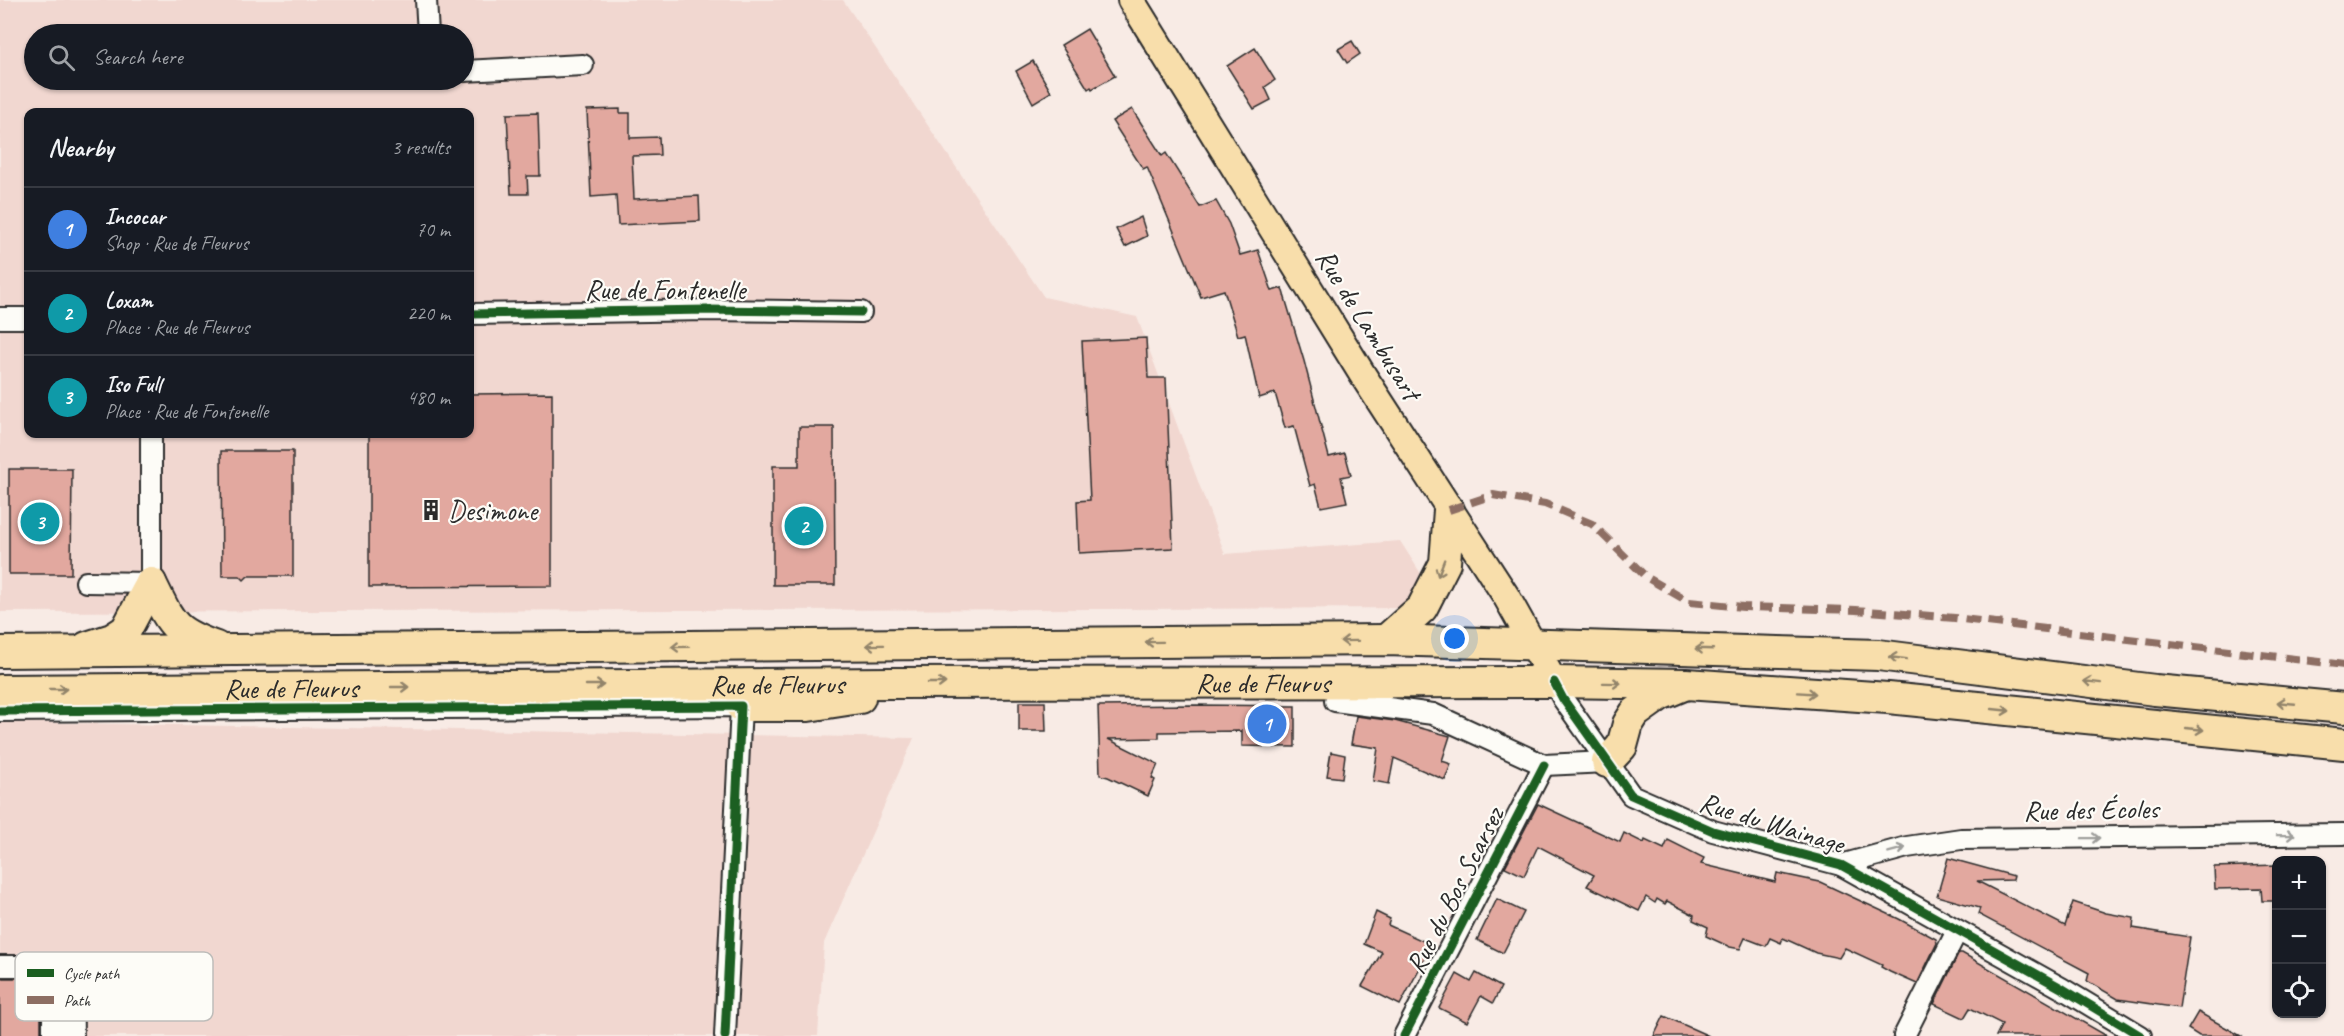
<!DOCTYPE html>
<meta charset="utf-8">
<style>
body{margin:0;font-family:Caveat,sans-serif;background:#242831;color:#f1f3f6}
.controls{position:absolute;right:18px;bottom:18px;display:grid;overflow:hidden;border-radius:12px;box-shadow:0 2px 4px #0004}
.controls button{width:54px;height:54px;display:grid;place-items:center;padding:0;border:0;border-bottom:2px solid #363941;background:#171b24;color:#f1f3f6;font:30px sans-serif}
.you{position:absolute;left:1455px;top:639px;width:21px;height:21px;margin:-15px;border:4px solid #fff;border-radius:50%;background:#1a73e8;box-shadow:0 0 0 9px #1a73e833}
.badge{display:grid;place-items:center;width:39px;height:39px;border-radius:50%;background:#7c3aed;color:#fff;font-size:20px;font-weight:700}
.pin{position:absolute;translate:-50% -50%;border:3px solid #fff;box-shadow:0 2px 6px #0006}
.list{margin:0;padding:0;list-style:none}
h2{display:flex;justify-content:space-between;align-items:center;height:78px;margin:0;padding:0 24px;font-size:26px}
h2 small{font-size:20px;font-weight:400;color:#9ea1a6}
.list li{display:grid;grid-template-columns:39px 1fr auto;gap:18px;align-items:center;box-sizing:border-box;height:84px;padding:0 24px;border-top:2px solid #363941}
.list b{display:block;font-size:22px;white-space:nowrap}
.list p{margin:0;font-size:20px;white-space:nowrap;color:#9ea1a6}
.list em{font-size:20px;font-style:normal;color:#9ea1a6}
.icon{flex:none;width:33px;height:33px;fill:none;stroke:currentColor;stroke-width:2;stroke-linecap:round;stroke-linejoin:round}
.map{position:relative;flex:none;width:2344px;height:1036px;overflow:hidden}
.search{position:absolute;background:#171b24;box-shadow:0 2px 4px #0004;left:24px;top:24px;width:450px;height:66px;display:flex;align-items:center;gap:15px;box-sizing:border-box;padding:0 21px;border-radius:33px;color:#9ea1a6;font-size:22px}
.panel{position:absolute;background:#171b24;box-shadow:0 2px 4px #0004;left:24px;top:108px;width:450px;height:330px;border-radius:12px}
.map>svg:first-child{display:block}
.built{fill:#f1d7d0;fill-rule:evenodd}
.building{fill:#e2a89f;stroke:#2b2b2b;stroke-width:1.5}
.lines{fill:none;stroke-linecap:round;stroke-linejoin:round}
.minor-casing{stroke:#2b2b2b;stroke-width:24}
.major-casing{stroke:#2b2b2b;stroke-width:30}
.highway-casing{stroke:#2b2b2b;stroke-width:34}
.minor{stroke:#fdfcf7;stroke-width:20}
.major{stroke:#f8deab;stroke-width:26}
.highway{stroke:#f8deab;stroke-width:30}
.quiet{stroke:#8d6e63;stroke-width:8;stroke-dasharray:15 8;stroke-linecap:butt}
.cycleway-casing{stroke:#fdfcf7;stroke-width:13}
.cycleway{stroke:#1b5e20;stroke-width:9}
.oneway{stroke:#92846b}
.oneway2{stroke:#9e9e9b}
.labels{text-anchor:middle;stroke-width:4.5;stroke-linejoin:round;paint-order:stroke}
.street-label{font-size:28px;fill:#2b2b2b;stroke:#fdfcf7}
.poi-label{font-size:28px;fill:#2b2b2b;stroke:#fdfcf7;text-anchor:start}
.key{fill:#fdfcf7;stroke:#bebdba;stroke-width:1.5}
.key-label{font-size:16px;fill:#2b2b2b}
</style>
<div class="map">
<svg width="2344" height="1036" viewBox="0 0 2344 1036">
<rect width="100%" height="100%" fill="#f8ebe5"/>
<filter id="ink" filterUnits="userSpaceOnUse"><feTurbulence type="fractalNoise" baseFrequency=".0167" numOctaves="2"/><feDisplacementMap in="SourceGraphic" scale="12" xChannelSelector="R" yChannelSelector="G"/><feConvolveMatrix kernelMatrix="1 2 1 2 8 2 1 2 1" color-interpolation-filters="sRGB"/></filter>
<g filter="url(#ink)">
<g class="built">
<path d="M0 0H843L1044 297 1137 317 1225 554 1400 541 1443 608 0 612ZM34 34H464V80H34ZM28 112H470V434H28Z"/>
<polygon points="0,722 914,738 824,943 818,1036 0,1036"/>
</g>
<g class="building">
<polygon points="1087,29 1115,76 1092,89 1091,87 1088,89 1061,45"/>
<polygon points="1352,41 1360,54 1347,63 1338,49"/>
<polygon points="1255,48 1275,80 1265,87 1271,100 1254,109 1227,66"/>
<polygon points="1033,61 1051,92 1033,103 1016,71"/>
<polygon points="620,109 620,113 630,113 630,138 659,137 660,155 632,156 634,199 699,196 700,221 618,225 616,195 591,197 587,110"/>
<polygon points="1132,109 1162,156 1166,153 1200,207 1216,201 1229,224 1240,255 1258,250 1272,291 1282,288 1304,361 1329,457 1345,453 1351,475 1341,477 1347,502 1321,507 1315,484 1310,486 1294,426 1285,428 1275,393 1259,398 1245,334 1238,336 1224,290 1201,297 1147,167 1143,169 1112,121"/>
<polygon points="538,113 540,176 527,176 528,194 511,194 507,114"/>
<polygon points="1141,217 1147,236 1125,247 1116,229"/>
<polygon points="1146,338 1148,378 1166,378 1173,548 1079,553 1077,501 1090,500 1082,341"/>
<polygon points="552,393 552,586 369,587 369,434 470,434 470,394"/>
<polygon points="799,427 834,427 835,585 773,585 773,466 799,466"/>
<polygon points="221,451 293,451 293,576 248,576 244,580 240,576 222,576"/>
<polygon points="9,469 72,469 71,574 9,574"/>
<polygon points="1019,702 1045,702 1046,731 1019,731"/>
<polygon points="1194,705 1295,706 1295,747 1242,746 1242,731 1159,732 1159,738 1108,739 1158,764 1152,778 1155,780 1148,796 1108,777 1100,775 1098,706"/>
<polygon points="1356,716 1395,721 1450,736 1442,761 1451,764 1445,780 1394,758 1389,784 1373,781 1378,748 1351,744"/>
<polygon points="1331,752 1345,755 1342,778 1327,776"/>
<polygon points="1538,804 1620,842 1624,833 1644,843 1645,840 1664,849 1668,840 1704,858 1701,864 1775,882 1777,873 1820,882 1899,919 1936,939 1937,943 1917,984 1890,972 1881,967 1882,965 1845,948 1839,958 1816,953 1783,938 1781,943 1770,938 1766,946 1745,938 1740,949 1730,947 1706,936 1708,927 1693,920 1694,915 1667,901 1665,904 1657,899 1655,903 1646,897 1639,911 1587,886 1594,875 1538,846 1524,876 1505,867"/>
<polygon points="1948,858 2014,876 2013,880 1977,881 2065,926 2073,902 2106,913 2134,918 2133,928 2190,937 2179,1008 2118,999 2087,981 2089,973 1978,914 1980,908 1937,896"/>
<polygon points="2277,865 2277,901 2262,901 2261,888 2215,889 2214,867"/>
<polygon points="1497,899 1524,912 1503,953 1477,940"/>
<polygon points="1376,912 1390,919 1388,925 1432,945 1400,1005 1362,986 1382,952 1364,944"/>
<polygon points="1959,953 1962,953 2107,1036 1996,1036 2002,1024 1970,1008 1964,1018 1934,1004"/>
<polygon points="1476,973 1501,987 1493,1003 1481,996 1467,1022 1439,1008 1457,974 1471,982"/>
<rect x="0" y="978" width="41" height="58"/>
<polygon points="2198,1012 2241,1036 2199,1036 2188,1029"/>
<polygon points="1664,1016 1709,1036 1654,1036"/>
</g>
<g class="lines">
<defs>
<g id="minor">
<polyline points="426,0 428,34"/>
<polyline points="464,71 583,65"/>
<polyline points="470,314 707,310 861,312"/>
<polyline points="0,318 28,318"/>
<polyline points="86,582 151,583 151,434"/>
<polyline points="1554,682 1563,699 1631,795 1713,831 1841,865 2063,989 2141,1036"/>
<polyline points="1335,701 1433,714 1544,765 1607,762"/>
<polyline points="0,711 741,706 725,1036"/>
<polyline points="1841,865 1907,847 1961,839 2344,834"/>
<polyline points="0,966 53,966 53,1036"/>
<polyline points="72,974 73,1036"/>
<polyline points="1404,1036 1544,765"/>
<polyline points="1904,1036 1957,931"/>
</g>
<polyline id="major" points="1131,0 1364,377 1506,596 1554,682"/>
<g id="highway">
<path d="M151 583C171 623 171 631 216 647"/>
<polyline points="1386,640 1422,608 1445,563 1449,510"/>
<polyline points="87,647 112,639 126,630 151,583"/>
<polyline points="0,652 1386,640 1878,655 2155,690 2344,708"/>
<path id="s1" d="M0 690 891 683 1554 682 1686 684 1888 698 2344 744"/>
<polyline points="741,706 808,706 860,698"/>
<polyline points="1607,762 1622,746 1628,724 1635,713 1660,695 1684,685"/>
</g>
</defs>
<use href="#minor" class="minor-casing"/>
<use href="#major" class="major-casing"/>
<use href="#highway" class="highway-casing"/>
<use href="#minor" class="minor"/>
<use href="#major" class="major"/>
<use href="#highway" class="highway"/>
<polyline class="quiet" points="1449,510 1493,495 1545,504 1592,524 1646,577 1689,602 1744,607 1856,610 1955,618 2344,665"/>
<defs>
<g id="cycleway">
<polyline points="470,314 707,310 861,312"/>
<polyline points="1554,682 1563,699 1631,795 1713,831 1841,865 2063,989 2141,1036"/>
<polyline points="0,711 741,706 725,1036"/>
<polyline points="1404,1036 1544,765"/>
</g>
</defs>
<use href="#cycleway" class="cycleway-casing"/>
<use href="#cycleway" class="cycleway"/>
</g>
<defs><path id="oneway-shaft" d="M-6 0H5M1.5-3L5.5 0L1.5 3" fill="none" stroke-width="1.6" stroke-linecap="round" stroke-linejoin="round" transform="scale(1.5)"/></defs>
<g class="oneway">
<use href="#oneway-shaft" transform="translate(1441 568) rotate(111)"/>
<use href="#oneway-shaft" transform="translate(1349 641) rotate(179)"/>
<use href="#oneway-shaft" transform="translate(1154 642) rotate(179)"/>
<use href="#oneway-shaft" transform="translate(875 645) rotate(179)"/>
<use href="#oneway-shaft" transform="translate(680 647) rotate(179)"/>
<use href="#oneway-shaft" transform="translate(1704 649) rotate(-178)"/>
<use href="#oneway-shaft" transform="translate(1898 658) rotate(-173)"/>
<use href="#oneway-shaft" transform="translate(2092 682) rotate(-173)"/>
<use href="#oneway-shaft" transform="translate(937 683)"/>
<use href="#oneway-shaft" transform="translate(1612 683) rotate(1)"/>
<use href="#oneway-shaft" transform="translate(595 685)"/>
<use href="#oneway-shaft" transform="translate(400 687)"/>
<use href="#oneway-shaft" transform="translate(58 689)"/>
<use href="#oneway-shaft" transform="translate(1807 693) rotate(4)"/>
<use href="#oneway-shaft" transform="translate(2286 703) rotate(-175)"/>
<use href="#oneway-shaft" transform="translate(2001 710) rotate(6)"/>
<use href="#oneway-shaft" transform="translate(2195 729) rotate(6)"/>
</g>
<g class="oneway2">
<use href="#oneway-shaft" transform="translate(2286 835) rotate(-1)"/>
<use href="#oneway-shaft" transform="translate(2091 838) rotate(-1)"/>
<use href="#oneway-shaft" transform="translate(1897 850) rotate(-15)"/>
</g>
</g>
<defs>
<symbol id="building-bare" viewBox="-9 -9 18 18"><path d="M-4-6H4V6H1V3H-1V6H-4ZM-2.5-4.3h1.7v1.8h-1.7ZM.8-4.3h1.7v1.8H.8ZM-2.5-1h1.7V.8h-1.7ZM.8-1h1.7V.8H.8Z" fill="#2b2b2b" stroke="#fdfcf7" stroke-width="2.5" paint-order="stroke"/></symbol>
</defs>
<g fill-rule="evenodd">
<use href="#building-bare" x="416" y="495" width="30" height="30"/>
</g>
<g class="labels">
<g class="street-label">
<text x="665" y="299">Rue de Fontenelle</text>
<text transform="translate(1369 324) rotate(58)" y="10">Rue de Lambusart</text>
<text dy="10" stroke="none"><textPath href="#s1" startOffset="1263">Rue de Fleurus</textPath></text>
<text dy="10" stroke="none"><textPath href="#s1" startOffset="777">Rue de Fleurus</textPath></text>
<text dy="10" stroke="none"><textPath href="#s1" startOffset="291">Rue de Fleurus</textPath></text>
<text transform="translate(2091 809) rotate(-1)" y="10">Rue des Écoles</text>
<text transform="translate(1772 822) rotate(17)" y="10">Rue du Wainage</text>
<text transform="translate(1454 890) rotate(-63)" y="10">Rue du Bos Scarsez</text>
</g>
<g class="poi-label">
<text x="448" y="520">Desimone</text>
</g>
</g>
<rect x="15" y="952" width="198" height="69" rx="9" class="key"/>
<rect x="27" y="969" width="27" height="8" fill="#1b5e20"/>
<rect x="27" y="996" width="27" height="8" fill="#8d6e63"/>
<g class="key-label">
<text x="64" y="979">Cycle path</text>
<text x="64" y="1006">Path</text>
</g>
</svg>
<div class="controls">
<button>+</button>
<button>−</button>
<button><svg class="icon" aria-label="locate" viewBox="0 0 24 24"><circle cx="12" cy="12" r="6"/><path d="M12 2v4M12 18v4M2 12h4M18 12h4"/></svg></button>
</div>
<div class="you"></div>
<div class="pin badge" style="left:1267px;top:724px;background:#3f7fe0">1</div>
<div class="pin badge" style="left:804px;top:526px;background:#0f9aa8">2</div>
<div class="pin badge" style="left:40px;top:522px;background:#0f9aa8">3</div>
<div class="search"><svg class="icon" aria-label="search" viewBox="0 0 24 24"><circle cx="10" cy="10" r="6"/><path d="M15 15l6 6"/></svg>Search here</div>
<section class="panel">
<h2>Nearby<small>3 results</small></h2>
<ul class="list">
<li><span class="badge" style="background:#3f7fe0">1</span><div><b>Incocar</b><p>Shop · Rue de Fleurus</p></div><em>70 m</em></li>
<li><span class="badge" style="background:#0f9aa8">2</span><div><b>Loxam</b><p>Place · Rue de Fleurus</p></div><em>220 m</em></li>
<li><span class="badge" style="background:#0f9aa8">3</span><div><b>Iso Full</b><p>Place · Rue de Fontenelle</p></div><em>480 m</em></li>
</ul>
</section>
</div>
